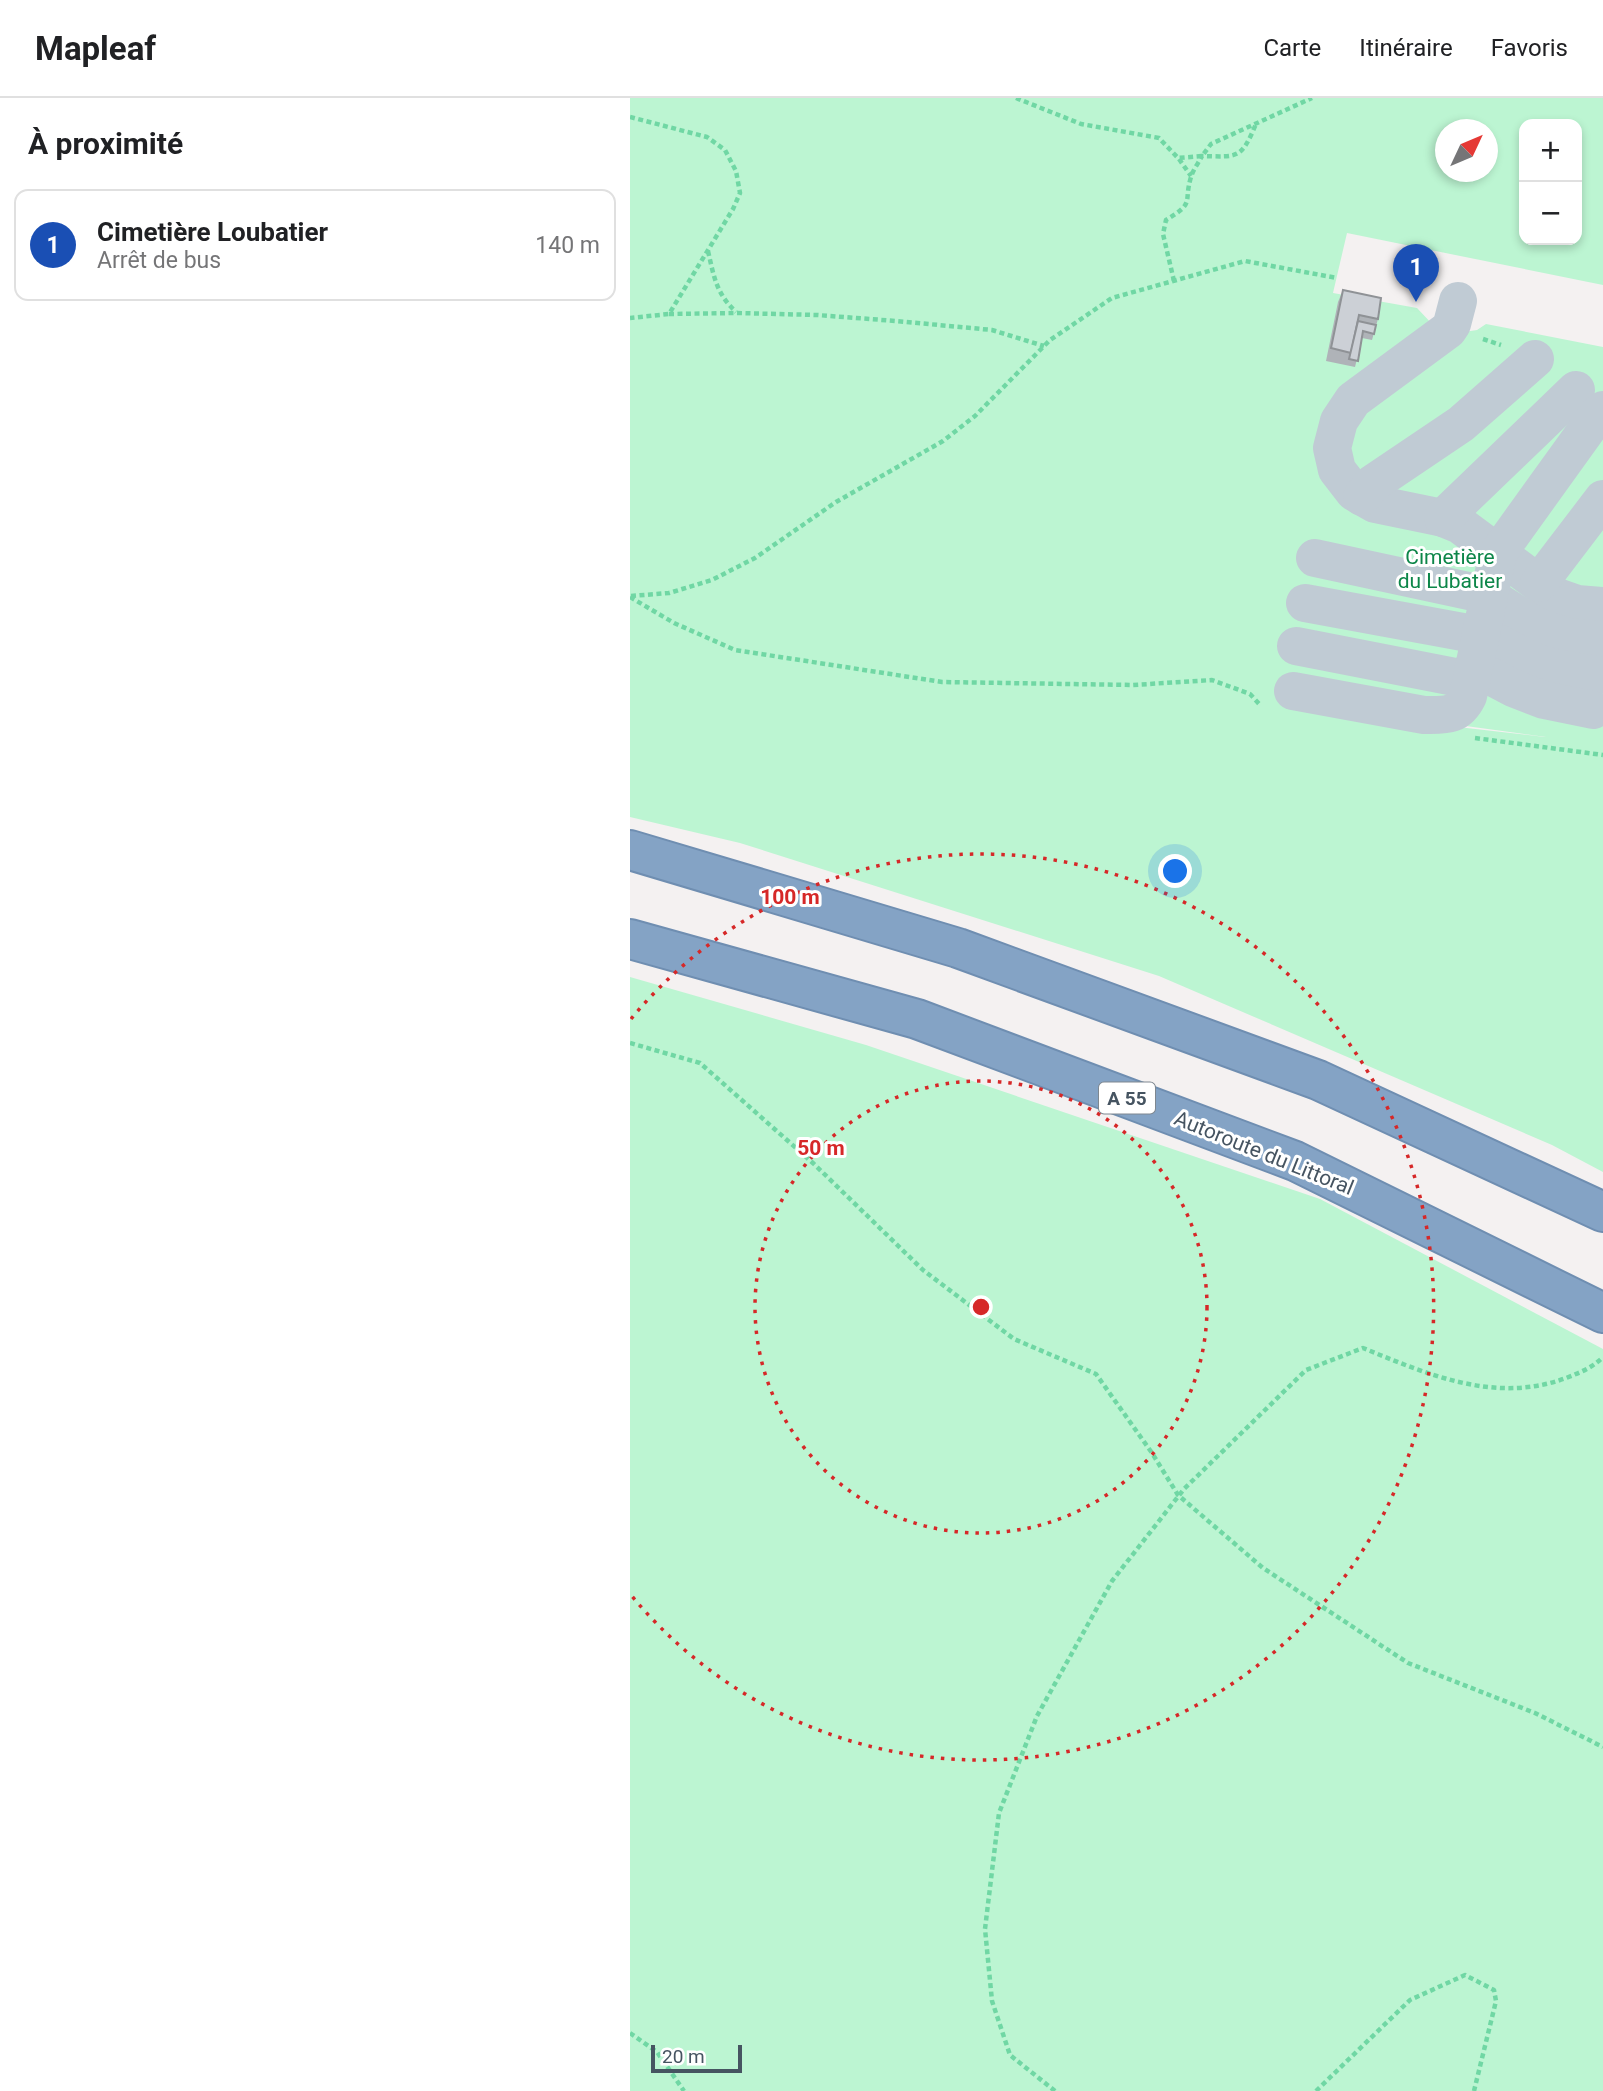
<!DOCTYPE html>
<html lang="fr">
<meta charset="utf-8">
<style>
body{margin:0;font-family:Roboto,sans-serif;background:#f2f2f2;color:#202124}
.controls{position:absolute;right:21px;top:21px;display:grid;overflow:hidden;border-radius:14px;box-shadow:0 4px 10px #0003}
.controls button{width:63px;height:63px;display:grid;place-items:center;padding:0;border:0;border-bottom:2px solid #e0e0e0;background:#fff;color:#202124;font:35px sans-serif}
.compass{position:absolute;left:805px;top:21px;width:63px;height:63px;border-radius:50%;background:#fff;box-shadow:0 4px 10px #0003;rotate:46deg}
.scale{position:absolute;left:21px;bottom:18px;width:91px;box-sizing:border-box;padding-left:7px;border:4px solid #465461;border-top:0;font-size:19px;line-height:24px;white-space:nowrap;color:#465461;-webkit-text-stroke:5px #fff;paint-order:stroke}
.you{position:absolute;left:546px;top:774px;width:24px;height:24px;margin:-18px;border:5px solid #fff;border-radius:50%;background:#1a73e8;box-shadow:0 0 0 10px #1a73e833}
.badge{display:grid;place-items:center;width:46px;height:46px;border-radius:50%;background:#0570fa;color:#fff;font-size:23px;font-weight:700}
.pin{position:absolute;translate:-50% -58px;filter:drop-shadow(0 2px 4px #0008)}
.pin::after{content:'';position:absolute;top:37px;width:24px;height:21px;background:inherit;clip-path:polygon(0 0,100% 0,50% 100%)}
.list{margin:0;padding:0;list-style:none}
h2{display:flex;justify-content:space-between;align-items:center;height:91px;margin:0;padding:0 28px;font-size:30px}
h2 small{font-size:23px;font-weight:400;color:#757577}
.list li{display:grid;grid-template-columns:46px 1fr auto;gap:21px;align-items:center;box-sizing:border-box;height:112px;margin:0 14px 14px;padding:0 14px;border:2px solid #e0e0e0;border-radius:14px}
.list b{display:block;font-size:26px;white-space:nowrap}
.list p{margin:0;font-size:23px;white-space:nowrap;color:#757577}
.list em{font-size:23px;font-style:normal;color:#757577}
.map{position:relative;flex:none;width:973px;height:1993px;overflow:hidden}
header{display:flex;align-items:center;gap:42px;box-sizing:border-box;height:98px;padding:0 35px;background:#fff;border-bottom:2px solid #e0e0e0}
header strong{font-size:33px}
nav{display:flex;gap:38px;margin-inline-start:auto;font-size:24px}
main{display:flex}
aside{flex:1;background:#fff}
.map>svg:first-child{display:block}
.green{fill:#bcf5d2;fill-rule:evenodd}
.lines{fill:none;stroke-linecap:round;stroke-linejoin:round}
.highway-casing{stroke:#6f8eb1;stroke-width:42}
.path{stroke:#70d7a4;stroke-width:4.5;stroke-dasharray:5 3.5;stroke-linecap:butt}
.minor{stroke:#c0cbd4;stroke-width:38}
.highway{stroke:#84a3c5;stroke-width:38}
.wall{fill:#afb3b8}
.building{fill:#ccd0d6;stroke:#8f9296;stroke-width:2}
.ring{fill:none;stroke:#d62828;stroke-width:3.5;stroke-dasharray:3.5 7}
.labels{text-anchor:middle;stroke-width:6;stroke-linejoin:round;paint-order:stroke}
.shield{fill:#fff;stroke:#7e8790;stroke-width:2}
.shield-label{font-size:19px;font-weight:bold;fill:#465461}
.park-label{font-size:21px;fill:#0d8649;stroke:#fff}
.street-label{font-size:21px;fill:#465461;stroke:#fff}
.centre{fill:#d62828;stroke:#fff;stroke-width:3.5}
.ring-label{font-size:21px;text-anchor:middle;font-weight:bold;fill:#d62828;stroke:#fff;stroke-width:6;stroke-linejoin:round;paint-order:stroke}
</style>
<header>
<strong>Mapleaf</strong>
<nav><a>Carte</a><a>Itinéraire</a><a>Favoris</a></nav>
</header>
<main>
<aside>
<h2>À proximité<small></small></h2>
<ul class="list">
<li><span class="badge" style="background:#1a4fb4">1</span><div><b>Cimetière Loubatier</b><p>Arrêt de bus</p></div><em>140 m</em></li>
</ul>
</aside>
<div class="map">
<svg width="973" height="1993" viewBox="0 0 973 1993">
<rect width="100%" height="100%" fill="#f4f1f1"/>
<g class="green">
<path d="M0 0H973V187L717 135 703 195 787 210 804 228 834 234 847 232 856 226 973 249V1074L922 1047 529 878 110 745 0 719ZM894 26H947V142H894ZM816 32H858V74H816ZM670 611 741 615 916 639H915Z"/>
<polygon points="0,879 236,947 690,1101 973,1251 973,1993 0,1993"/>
</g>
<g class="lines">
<defs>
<g id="highway">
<polyline points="0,752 328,850 688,982 973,1114"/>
<polyline points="0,841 287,921 665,1063 973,1215"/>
</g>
</defs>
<use href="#highway" class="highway-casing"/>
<g class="path">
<polyline points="386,0 451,26 529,40 548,60 572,58 581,46 682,0"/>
<polyline points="0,19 77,39 95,52 106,73 110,95 103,111 39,216 0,220"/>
<polyline points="549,61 561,78"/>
<path d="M78 153C84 179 86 195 106 214"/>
<path d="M544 183 533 136 536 122C566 104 553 105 561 79 563 72 569 64 572 58 609 59 611 61 626 26"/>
<polyline points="39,216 107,215 187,217 266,223 362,232 414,248"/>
<polyline points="853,241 871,247"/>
<polyline points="1,498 39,495 82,482 125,460 206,404 313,343 345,318 420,242 482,200 615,163 707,180"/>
<polyline points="0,499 44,525 105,552 312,584 503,587 582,582 620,596 631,608"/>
<polyline points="845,640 973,657"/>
<polyline points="0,945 70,965 184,1066 293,1172 384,1241 466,1276 522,1355 548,1397 633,1470 778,1565 905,1615 973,1649"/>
<polyline points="0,1935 27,1954 54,1993"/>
<path d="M425 1993 380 1957 362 1903 355 1831 369 1715 407 1618 482 1483 554 1391 676 1272 733 1250C799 1277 866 1306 936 1280 951 1274 962 1270 973 1259"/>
<polyline points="686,1993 780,1902 835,1877 864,1892 866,1903 844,1993"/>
</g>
<g class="minor">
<polyline points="828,203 822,226 818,232 723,302 709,323 702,350 707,372 724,394 745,406 813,420 830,427 927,499 947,506 973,508"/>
<polyline points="732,399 742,386 831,326 905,261"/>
<polyline points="813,420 946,292"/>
<polyline points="685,460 857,497 906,528 937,539 970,542"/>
<polyline points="909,485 973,401"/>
<path d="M675 505 849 537C870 543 885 556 905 564 926 572 948 574 970 577"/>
<polyline points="666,548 840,582"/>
<polyline points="843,569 883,590 914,602 963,612"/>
<path d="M663 593 794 617C815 617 828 619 838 598L868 455 968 316 973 312"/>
</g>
<use href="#highway" class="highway"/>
</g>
<polygon class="wall" points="713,192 748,221 742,242 732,240 725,269 696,263 708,204"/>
<g class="building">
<polygon points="713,192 751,200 748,221 729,217 721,255 701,250"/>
<polygon points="728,223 746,227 744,236 733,233 728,263 719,261"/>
</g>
<g class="ring">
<circle cx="351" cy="1209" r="226"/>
<path d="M1 921A453 453 0 1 1 1 1497"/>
</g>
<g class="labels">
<rect class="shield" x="469" y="984.5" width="56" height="31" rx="5"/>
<g class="shield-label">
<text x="497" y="1007">A 55</text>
</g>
<g class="park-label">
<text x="820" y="466">Cimetière<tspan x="820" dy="24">du Lubatier</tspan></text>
</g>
<g class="street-label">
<text transform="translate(634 1055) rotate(22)" y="7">Autoroute du Littoral</text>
</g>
</g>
<circle cx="351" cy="1209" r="10" class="centre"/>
<g class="ring-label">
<text x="160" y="806">100 m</text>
<text x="191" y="1057">50 m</text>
</g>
</svg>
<div class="controls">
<button>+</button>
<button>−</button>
</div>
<svg class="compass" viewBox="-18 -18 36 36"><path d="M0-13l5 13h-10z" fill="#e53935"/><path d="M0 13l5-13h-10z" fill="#757577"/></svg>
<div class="scale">20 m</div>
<div class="you"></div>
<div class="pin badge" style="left:786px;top:204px;background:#1a4fb4">1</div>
</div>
</main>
